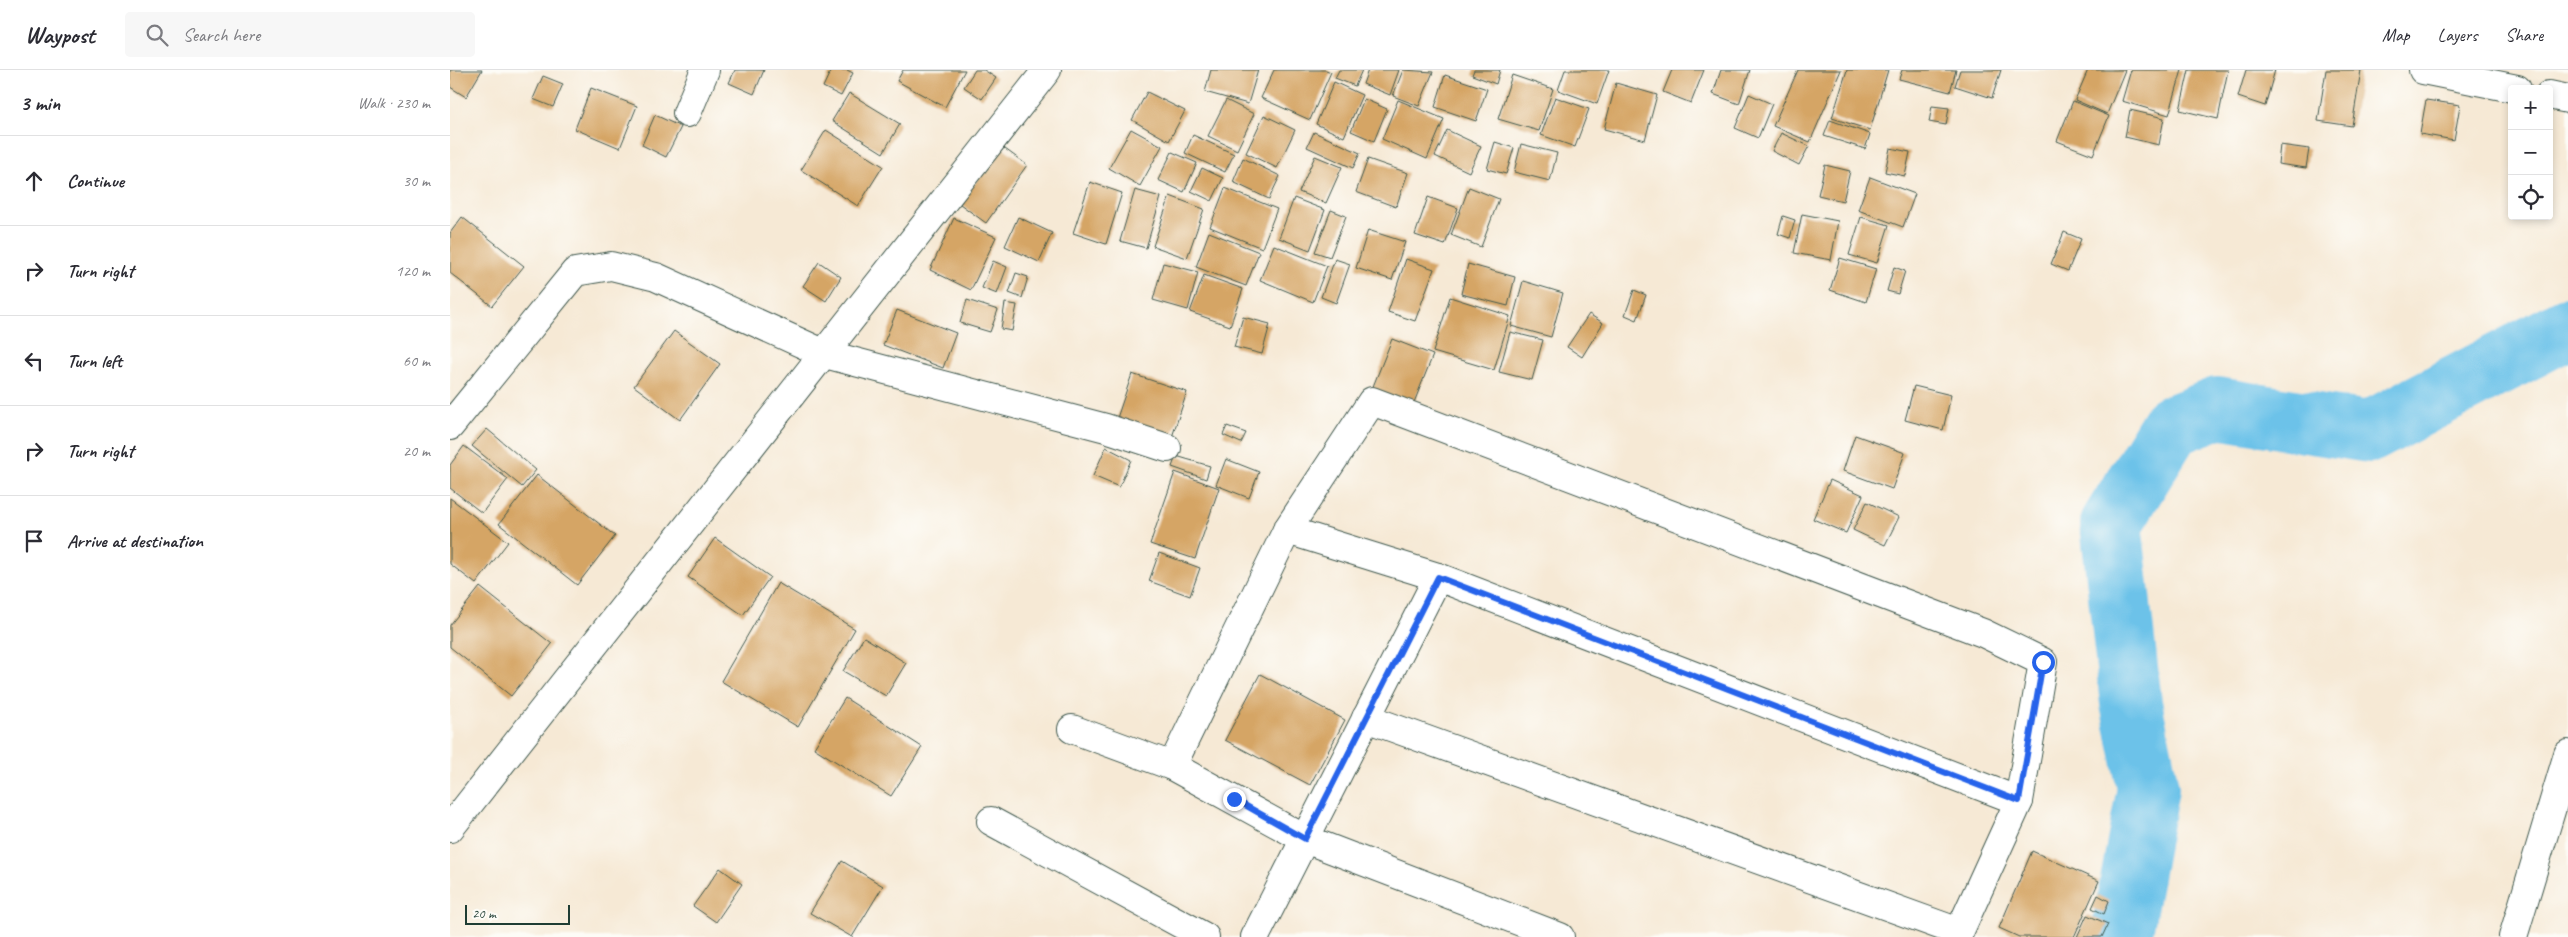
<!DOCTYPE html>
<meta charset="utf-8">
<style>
body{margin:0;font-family:Caveat,sans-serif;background:#f7f7f7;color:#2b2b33}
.controls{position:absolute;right:15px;top:15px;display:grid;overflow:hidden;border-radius:5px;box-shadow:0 2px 8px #0003}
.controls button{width:45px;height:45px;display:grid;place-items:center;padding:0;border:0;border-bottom:1px solid #e1e1e2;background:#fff;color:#2b2b33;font:25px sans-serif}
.scale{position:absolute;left:15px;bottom:12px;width:105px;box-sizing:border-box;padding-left:5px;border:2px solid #1f3d34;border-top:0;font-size:14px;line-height:18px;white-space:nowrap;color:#1f3d34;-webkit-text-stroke:4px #fdfcf7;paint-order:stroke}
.stop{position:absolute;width:15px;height:15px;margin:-11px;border:4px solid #2563eb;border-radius:50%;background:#fff}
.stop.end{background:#2563eb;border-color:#fff;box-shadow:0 1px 5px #0008}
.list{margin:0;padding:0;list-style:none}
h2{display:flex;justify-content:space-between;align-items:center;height:65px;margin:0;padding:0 20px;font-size:21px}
h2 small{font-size:16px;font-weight:400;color:#7c7c81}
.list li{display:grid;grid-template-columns:32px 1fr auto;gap:15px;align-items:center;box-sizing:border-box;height:90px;padding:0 20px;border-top:1px solid #e1e1e2}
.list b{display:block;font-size:19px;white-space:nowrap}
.list em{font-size:16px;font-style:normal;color:#7c7c81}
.icon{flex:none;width:28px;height:28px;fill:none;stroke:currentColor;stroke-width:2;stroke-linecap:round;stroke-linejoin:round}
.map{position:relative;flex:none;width:2118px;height:867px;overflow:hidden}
header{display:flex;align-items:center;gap:30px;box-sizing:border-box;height:70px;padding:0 25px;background:#fff;border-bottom:1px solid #e1e1e2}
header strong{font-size:24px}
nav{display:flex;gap:28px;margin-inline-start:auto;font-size:18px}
.search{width:350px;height:45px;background:#f7f7f7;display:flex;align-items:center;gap:12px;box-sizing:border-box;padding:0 18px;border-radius:5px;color:#7c7c81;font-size:19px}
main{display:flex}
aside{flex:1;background:#fff}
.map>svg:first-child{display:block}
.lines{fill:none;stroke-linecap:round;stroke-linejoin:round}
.river{stroke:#6cc2e9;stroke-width:62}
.building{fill:#d5a565}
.minor-casing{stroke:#3f574c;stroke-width:30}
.minor{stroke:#fff;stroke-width:28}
.route{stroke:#2563eb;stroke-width:6}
</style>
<header>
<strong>Waypost</strong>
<div class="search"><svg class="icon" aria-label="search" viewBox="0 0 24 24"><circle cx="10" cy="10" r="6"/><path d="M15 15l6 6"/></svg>Search here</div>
<nav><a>Map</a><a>Layers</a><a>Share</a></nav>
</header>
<main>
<aside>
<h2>3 min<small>Walk · 230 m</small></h2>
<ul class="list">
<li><svg class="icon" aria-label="ahead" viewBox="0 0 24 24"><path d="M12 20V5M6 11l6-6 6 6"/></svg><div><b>Continue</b></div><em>30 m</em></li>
<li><svg class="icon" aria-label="right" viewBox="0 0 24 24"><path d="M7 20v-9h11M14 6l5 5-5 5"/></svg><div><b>Turn right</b></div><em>120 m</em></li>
<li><svg class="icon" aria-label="left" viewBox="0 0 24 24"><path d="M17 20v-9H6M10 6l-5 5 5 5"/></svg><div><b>Turn left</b></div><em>60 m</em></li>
<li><svg class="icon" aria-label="right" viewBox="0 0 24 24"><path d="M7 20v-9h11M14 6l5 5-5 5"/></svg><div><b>Turn right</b></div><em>20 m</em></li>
<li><svg class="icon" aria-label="arrive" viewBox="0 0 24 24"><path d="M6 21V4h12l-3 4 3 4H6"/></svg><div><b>Arrive at destination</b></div></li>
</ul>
</aside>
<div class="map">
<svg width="2118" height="867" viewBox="0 0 2118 867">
<rect width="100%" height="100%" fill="#fdfcf7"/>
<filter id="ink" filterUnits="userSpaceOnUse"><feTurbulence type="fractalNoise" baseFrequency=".02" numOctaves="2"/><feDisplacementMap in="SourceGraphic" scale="10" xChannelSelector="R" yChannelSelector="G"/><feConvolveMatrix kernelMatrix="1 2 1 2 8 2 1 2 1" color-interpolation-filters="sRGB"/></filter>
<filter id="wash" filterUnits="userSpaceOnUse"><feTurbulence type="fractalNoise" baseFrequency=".0096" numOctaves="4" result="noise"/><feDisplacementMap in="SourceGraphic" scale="20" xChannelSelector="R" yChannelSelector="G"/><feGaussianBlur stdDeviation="1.12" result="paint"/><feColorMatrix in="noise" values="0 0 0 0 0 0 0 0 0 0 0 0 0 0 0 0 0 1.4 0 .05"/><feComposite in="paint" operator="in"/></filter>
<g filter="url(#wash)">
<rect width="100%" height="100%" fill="#f6e9d5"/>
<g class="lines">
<polyline class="river" points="1671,867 1698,718 1681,633 1661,454 1721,356 1767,338 1919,362 2118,258"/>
</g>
<g id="blocks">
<g class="building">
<polygon points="0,0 32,0 16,27 0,17"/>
<polygon points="285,0 314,0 304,24 279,13"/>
<polygon points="381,0 397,0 403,3 391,26 373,17"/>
<polygon points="453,0 515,0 495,37 447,11"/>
<polygon points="525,0 534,0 546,8 532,29 514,17"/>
<polygon points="761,0 808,0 798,34 755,22"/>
<polygon points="824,0 876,0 881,2 860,50 811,28"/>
<polygon points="889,0 912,0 905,16 885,8"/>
<polygon points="918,0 949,0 940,25 913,14"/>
<polygon points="953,0 983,2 969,36 943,26"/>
<polygon points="1024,0 1050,0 1046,14 1022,5"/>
<polygon points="1115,0 1159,0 1147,34 1108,20"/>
<polygon points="1222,0 1254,0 1241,33 1213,22"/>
<polygon points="1271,0 1300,0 1289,34 1263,24"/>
<polygon points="1348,0 1391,0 1360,72 1323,56"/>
<polygon points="1397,0 1438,0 1420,60 1382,48"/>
<polygon points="1452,0 1506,0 1500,22 1449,9"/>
<polygon points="1510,0 1551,0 1542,28 1505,16"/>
<polygon points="1638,0 1675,0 1657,44 1625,30"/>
<polygon points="1681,0 1732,0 1719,45 1672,31"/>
<polygon points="1739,0 1778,0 1768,49 1730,40"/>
<polygon points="1796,0 1825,0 1815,36 1788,27"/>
<polygon points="1876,0 1911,0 1902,56 1868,51"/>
<polygon points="995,5 1037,19 1026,51 985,37"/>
<polygon points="1062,5 1103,19 1089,61 1048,49"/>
<polygon points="93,6 113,14 103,37 83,29"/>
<polygon points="884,12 912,25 894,67 866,54"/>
<polygon points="1166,13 1207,25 1195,70 1154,59"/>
<polygon points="141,18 187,36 170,78 125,59"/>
<polygon points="697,22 735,41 719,71 682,50"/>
<polygon points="399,23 450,54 433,83 382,51"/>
<polygon points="1299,24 1322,34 1308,68 1285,58"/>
<polygon points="1105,27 1139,39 1125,77 1091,65"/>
<polygon points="914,29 937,39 924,71 901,61"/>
<polygon points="776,30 804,44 787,80 758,66"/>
<polygon points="948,30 994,49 977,89 932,69"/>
<polygon points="1976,30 2010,35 2004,70 1970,64"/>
<polygon points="1623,31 1659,46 1643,85 1607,71"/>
<polygon points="1482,36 1499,38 1496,55 1479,52"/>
<polygon points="1680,40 1714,48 1709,75 1675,67"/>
<polygon points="205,45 231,57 216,87 192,75"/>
<polygon points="814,45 845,60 827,98 796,83"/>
<polygon points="1380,50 1420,64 1415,79 1374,66"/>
<polygon points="681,59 712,76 690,116 659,98"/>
<polygon points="376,60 433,96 408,136 351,100"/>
<polygon points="997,60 1031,76 1019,102 985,86"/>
<polygon points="864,62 910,83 903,98 857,77"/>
<polygon points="1331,63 1359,76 1349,95 1322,81"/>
<polygon points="743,65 784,84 775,102 735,83"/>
<polygon points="1045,72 1064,78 1056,104 1037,99"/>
<polygon points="1071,74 1107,83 1100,111 1064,102"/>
<polygon points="1830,75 1859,79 1856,98 1828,94"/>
<polygon points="551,76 577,95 536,153 510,134"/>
<polygon points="1440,78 1460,82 1455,106 1435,102"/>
<polygon points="722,82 747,93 734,122 708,110"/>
<polygon points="865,86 892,97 876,133 849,122"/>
<polygon points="793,88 830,106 819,129 783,112"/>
<polygon points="918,89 958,103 946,137 906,122"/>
<polygon points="1375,95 1400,101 1393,131 1368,125"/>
<polygon points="752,98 773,108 762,131 741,121"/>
<polygon points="1420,107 1465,124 1453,157 1408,140"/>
<polygon points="640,112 672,123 656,174 623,163"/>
<polygon points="1019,117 1049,129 1031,177 1001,165"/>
<polygon points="775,118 827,139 812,178 760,157"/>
<polygon points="685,120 711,127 696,178 670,171"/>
<polygon points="720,126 754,139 737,188 703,176"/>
<polygon points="978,127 1008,138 995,175 965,165"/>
<polygon points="844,128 875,140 860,180 829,168"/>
<polygon points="881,140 896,146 880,187 865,182"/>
<polygon points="1352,144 1388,151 1381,190 1344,183"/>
<polygon points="1333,146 1345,150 1340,168 1328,164"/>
<polygon points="12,147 74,196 42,236 0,203 0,163"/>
<polygon points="568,147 602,163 589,192 555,176"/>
<polygon points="1411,147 1439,155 1427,193 1399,185"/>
<polygon points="504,148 546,167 521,220 480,200"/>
<polygon points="918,160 955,172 942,210 906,198"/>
<polygon points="759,162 809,182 796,216 746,197"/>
<polygon points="1614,162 1631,169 1618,201 1601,194"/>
<polygon points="824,175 877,196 863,232 810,210"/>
<polygon points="1390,188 1426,199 1416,232 1380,220"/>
<polygon points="885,189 900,194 886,233 871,227"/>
<polygon points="956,189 984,199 965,251 938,242"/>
<polygon points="543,191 557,197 547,224 532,218"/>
<polygon points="369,192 391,207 376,231 353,216"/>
<polygon points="713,193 748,202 738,240 703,230"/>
<polygon points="1018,194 1065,207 1058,236 1011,224"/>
<polygon points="1444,197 1455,201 1448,224 1437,221"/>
<polygon points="566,203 578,207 572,228 559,223"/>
<polygon points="754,205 793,219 780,256 740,242"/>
<polygon points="1073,211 1113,223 1101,267 1061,256"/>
<polygon points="1184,220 1196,225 1187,250 1175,245"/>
<polygon points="1000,227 1060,246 1044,300 983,282"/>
<polygon points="517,230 548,240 540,262 510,253"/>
<polygon points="555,233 567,235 562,261 551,259"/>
<polygon points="447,240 506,263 493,298 433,275"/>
<polygon points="1139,244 1153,253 1132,287 1117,277"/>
<polygon points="793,247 820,254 812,284 784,277"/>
<polygon points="224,261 270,294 230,350 184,316"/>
<polygon points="1060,262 1093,270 1082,310 1049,302"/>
<polygon points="942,269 983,285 961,340 920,324"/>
<polygon points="682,304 737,322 721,370 666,351"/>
<polygon points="1464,316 1501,325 1493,360 1455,350"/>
<polygon points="777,356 796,363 791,373 773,365"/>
<polygon points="37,359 86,400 72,417 22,376"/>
<polygon points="1405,365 1455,383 1442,419 1393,401"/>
<polygon points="14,376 58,409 32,443 0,418 0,395"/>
<polygon points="656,377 681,390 669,417 643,406"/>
<polygon points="726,386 760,396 756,409 722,397"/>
<polygon points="776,389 809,402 799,428 766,415"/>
<polygon points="725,402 769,418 745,489 700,474"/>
<polygon points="87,405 165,466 127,515 49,454"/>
<polygon points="1380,410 1413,425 1396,463 1363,449"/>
<polygon points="0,428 58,472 26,514 0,494"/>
<polygon points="1417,432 1449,447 1435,475 1403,460"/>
<polygon points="265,468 320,507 293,545 238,507"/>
<polygon points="709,483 750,498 740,526 699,511"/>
<polygon points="328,513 405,559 348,657 271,611"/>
<polygon points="30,517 102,574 61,626 0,577 0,555"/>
<polygon points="414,567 456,593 436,626 393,601"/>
<polygon points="810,604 895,650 860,715 775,670"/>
<polygon points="395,628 472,677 441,726 364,678"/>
<polygon points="1582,781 1649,811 1624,867 1569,867 1549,858"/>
<polygon points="392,791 433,816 402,867 360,843"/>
<polygon points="270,798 292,814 266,852 243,836"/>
<polygon points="1648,825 1659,831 1654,844 1642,838"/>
<polygon points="1637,845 1658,854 1652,867 1627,867"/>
</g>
</g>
</g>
<g filter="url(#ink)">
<use href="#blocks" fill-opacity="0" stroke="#3f574c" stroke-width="1"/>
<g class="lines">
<defs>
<g id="minor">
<polyline points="1973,0 2067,19"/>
<polyline points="2099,25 2118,29"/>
<polyline points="237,43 255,0"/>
<polyline points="0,356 125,202 161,196 206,207 375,284 656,358 717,378"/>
<polyline points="837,460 988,507 1569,731"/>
<polyline points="916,648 1509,862"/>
<polyline points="622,659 722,696 855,769 1110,867"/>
<polyline points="722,696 837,460 922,331 1533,563 1593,592 1569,731 1507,867"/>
<polyline points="541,751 755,867"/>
<polyline points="0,758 597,0"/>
<polyline points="805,867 988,507"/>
<polyline points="2063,867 2118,684"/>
</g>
</defs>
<use href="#minor" class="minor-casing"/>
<use href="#minor" class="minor"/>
</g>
</g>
<g class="lines" filter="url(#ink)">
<polyline class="route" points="784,729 855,769 988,507 1569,731 1593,592"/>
</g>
</svg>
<div class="controls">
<button>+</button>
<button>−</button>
<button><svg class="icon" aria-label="locate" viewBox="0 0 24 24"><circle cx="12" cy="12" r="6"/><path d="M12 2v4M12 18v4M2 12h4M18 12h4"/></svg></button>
</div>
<div class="scale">20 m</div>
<div class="stop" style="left:1593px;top:592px"></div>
<div class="stop end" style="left:784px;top:729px"></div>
</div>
</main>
